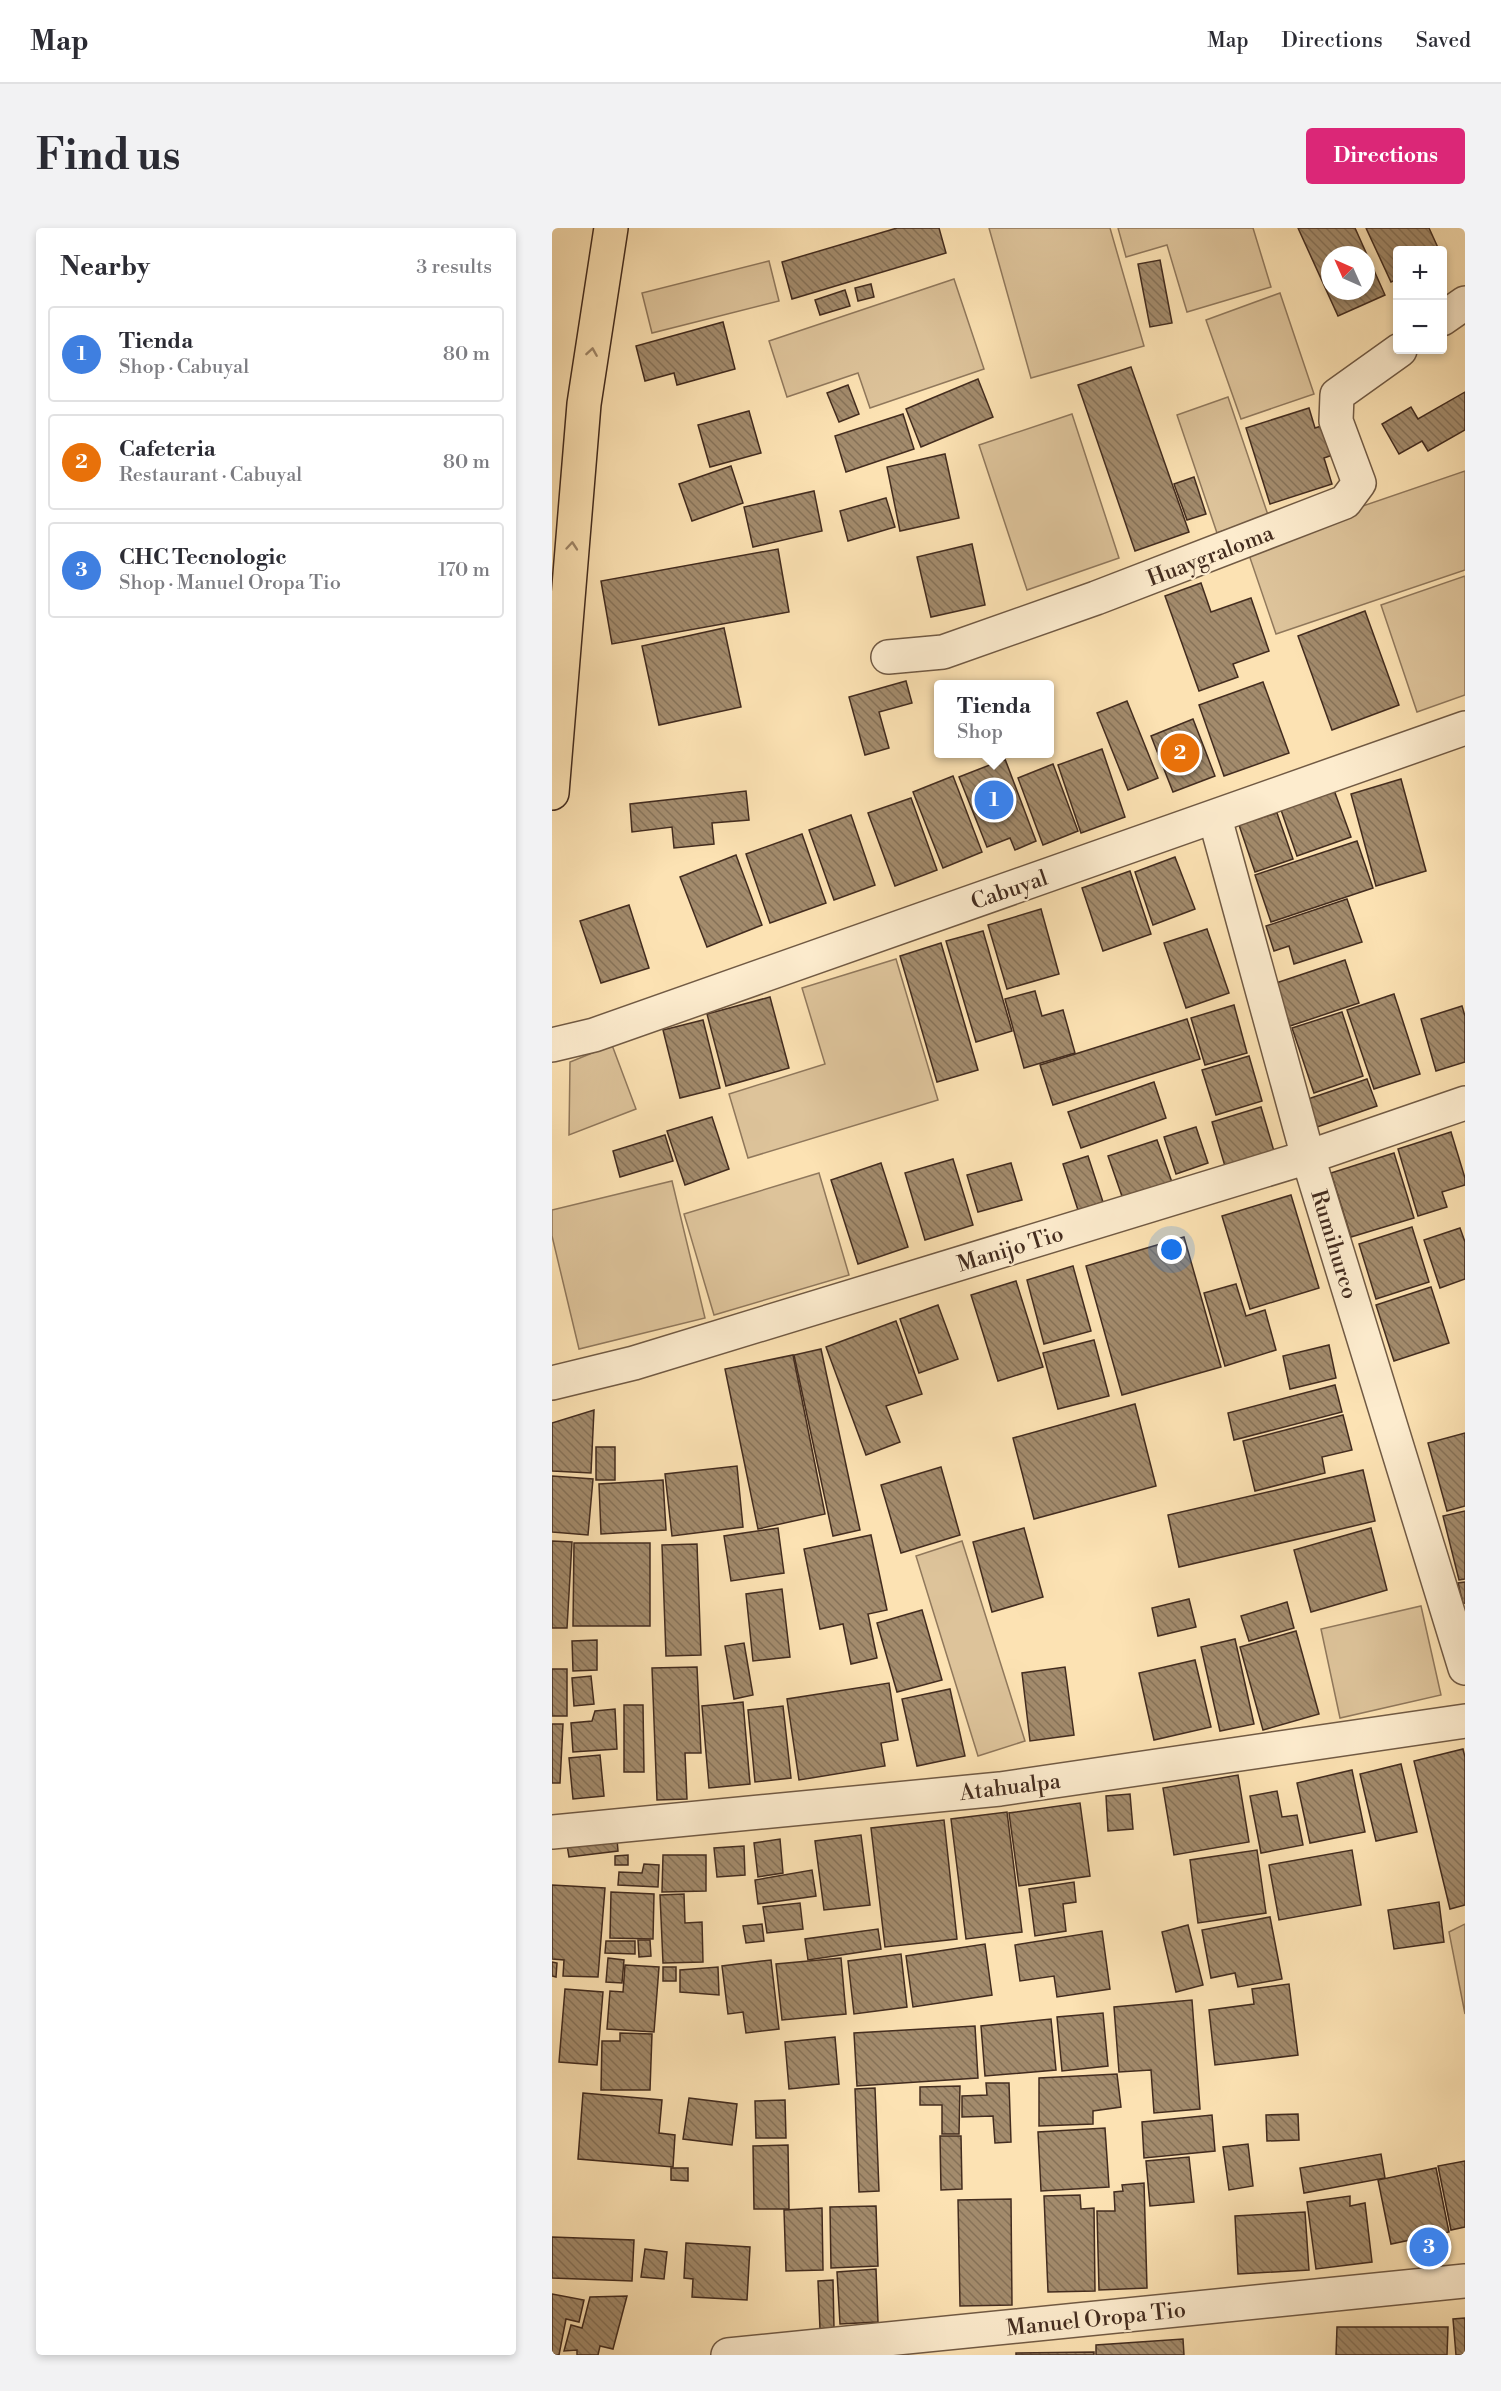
<!DOCTYPE html>
<meta charset="utf-8">
<style>
body{margin:0;font-family:"Libre Bodoni",serif;background:#f2f2f3;color:#2b2b33}
.controls{position:absolute;right:18px;top:18px;display:grid;overflow:hidden;border-radius:6px;box-shadow:0 3px 9px #0003}
.controls button{width:54px;height:54px;display:grid;place-items:center;padding:0;border:0;border-bottom:2px solid #e1e1e2;background:#fff;color:#2b2b33;font:30px sans-serif}
.compass{position:absolute;left:769px;top:18px;width:54px;height:54px;border-radius:50%;background:#fff;box-shadow:0 3px 9px #0003;rotate:315deg}
.you{position:absolute;left:620px;top:1022px;width:21px;height:21px;margin:-15px;border:4px solid #fff;border-radius:50%;background:#1a73e8;box-shadow:0 0 0 9px #1a73e833}
.badge{display:grid;place-items:center;width:39px;height:39px;border-radius:50%;background:#db2777;color:#fff;font-size:20px;font-weight:700}
.pin{position:absolute;translate:-50% -50%;border:3px solid #fff;box-shadow:0 2px 6px #0006}
.popup{position:absolute;left:382px;top:452px;width:120px;height:78px;box-sizing:border-box;display:grid;place-content:center;border-radius:6px;background:#fff;filter:drop-shadow(0 2px 4px #0005);font-size:20px;white-space:nowrap;color:#7c7c81}
.popup b{font-size:22px;color:#2b2b33}
.popup::after{content:'';position:absolute;left:50%;top:100%;margin-left:-12px;border:12px solid transparent;border-top-color:#fff}
.list{margin:0;padding:0;list-style:none}
h2{display:flex;justify-content:space-between;align-items:center;height:78px;margin:0;padding:0 24px;font-size:26px}
h2 small{font-size:20px;font-weight:400;color:#7c7c81}
.list li{display:grid;grid-template-columns:39px 1fr auto;gap:18px;align-items:center;box-sizing:border-box;height:96px;margin:0 12px 12px;padding:0 12px;border:2px solid #e1e1e2;border-radius:6px}
.list b{display:block;font-size:22px;white-space:nowrap}
.list p{margin:0;font-size:20px;white-space:nowrap;color:#7c7c81}
.list em{font-size:20px;font-style:normal;color:#7c7c81}
.map{position:relative;flex:none;width:913px;height:2127px;overflow:hidden;border-radius:6px}
header{display:flex;align-items:center;gap:36px;box-sizing:border-box;height:84px;padding:0 30px;background:#fff;border-bottom:2px solid #e1e1e2}
header strong{font-size:28px}
nav{display:flex;gap:33px;margin-inline-start:auto;font-size:21px}
.intro{display:flex;align-items:center;justify-content:space-between;box-sizing:border-box;height:144px;padding:0 36px}
h1{margin:0;font-size:42px}
.button{padding:15px 27px;border-radius:6px;background:#db2777;color:#fff;font-size:21px;font-weight:700}
main{display:flex;gap:36px;padding:0 36px}
aside{flex:1;background:#fff;border-radius:6px;box-shadow:0 3px 9px #0003}
.map>svg:first-child{display:block}
.green{fill:#ddc39a;stroke:#90785c;stroke-width:1.5}
.building{fill:url(#building-back-hatch);stroke:#432c1f;stroke-width:1.5;fill-rule:evenodd}
.lines{fill:none;stroke-linecap:round;stroke-linejoin:round}
.minor-casing{stroke:#715a44;stroke-width:36}
.highway-casing{stroke:#432c1f;stroke-width:36}
.minor{stroke:#fdecce;stroke-width:33}
.highway{stroke:#fce2b3;stroke-width:33}
.oneway{stroke:#a08769}
.labels{text-anchor:middle;stroke-width:4.5;stroke-linejoin:round;paint-order:stroke}
.street-label{font-size:22px;fill:#432c1f;stroke:#fdecce}
</style>
<header>
<strong>Map</strong>
<nav><a>Map</a><a>Directions</a><a>Saved</a></nav>
</header>
<div class="intro"><h1>Find us</h1><a class="button">Directions</a></div>
<main>
<aside>
<h2>Nearby<small>3 results</small></h2>
<ul class="list">
<li><span class="badge" style="background:#3f7fe0">1</span><div><b>Tienda</b><p>Shop · Cabuyal</p></div><em>80 m</em></li>
<li><span class="badge" style="background:#e8710a">2</span><div><b>Cafeteria</b><p>Restaurant · Cabuyal</p></div><em>80 m</em></li>
<li><span class="badge" style="background:#3f7fe0">3</span><div><b>CHC Tecnologic</b><p>Shop · Manuel Oropa Tio</p></div><em>170 m</em></li>
</ul>
</aside>
<div class="map">
<svg width="913" height="2127" viewBox="0 0 913 2127">
<defs>
<pattern id="building-back-hatch" width="6" height="6" patternUnits="userSpaceOnUse" patternTransform="scale(1.5)"><rect width="6" height="6" fill="#a38b6c"/><path d="M-1 5l2 2M0 0l6 6M5-1l2 2" fill="none" stroke="#867258"/></pattern>
</defs>
<rect width="100%" height="100%" fill="#fce2b3"/>
<filter id="stains"><feTurbulence type="fractalNoise" baseFrequency=".00333" numOctaves="4"/><feColorMatrix values="0 0 0 0 .2 0 0 0 0 .09 0 0 0 0 .02 0 0 0 .5 -.17"/></filter>
<radialGradient id="worn" r=".72"><stop offset=".6" stop-color="#630" stop-opacity="0"/><stop offset="1" stop-color="#630" stop-opacity=".3"/></radialGradient>
<g class="green">
<polygon points="437,0 558,0 592,118 479,150"/>
<polygon points="566,0 701,0 719,59 635,84 615,17 574,29"/>
<polygon points="217,33 227,73 100,105 90,65"/>
<polygon points="402,51 432,141 318,180 306,145 235,169 217,113"/>
<polygon points="728,65 762,166 689,191 654,92"/>
<polygon points="676,169 716,287 665,305 625,187"/>
<polygon points="520,186 567,330 475,362 427,217"/>
<polygon points="913,243 913,342 724,406 694,318"/>
<polygon points="913,348 913,467 865,484 829,377"/>
<polygon points="344,731 386,872 196,930 177,866 273,836 250,760"/>
<polygon points="60,817 84,881 17,907 18,834"/>
<polygon points="267,945 297,1047 162,1087 132,986"/>
<polygon points="120,953 153,1090 27,1121 0,1008 0,982"/>
<polygon points="410,1313 473,1513 426,1528 364,1328"/>
<polygon points="869,1378 889,1467 788,1490 769,1401"/>
<polygon points="913,1696 913,1786 897,1704"/>
</g>
<g class="building">
<polygon points="345,0 387,0 394,25 240,71 230,34"/>
<path d="M746 0H803L833 67 786 88ZM778 27H814V63H778Z"/>
<polygon points="814,0 877,0 887,22 846,22 846,51 839,54"/>
<polygon points="608,32 620,95 598,99 586,36"/>
<polygon points="319,56 322,69 306,73 303,60"/>
<polygon points="293,62 298,78 268,87 263,72"/>
<polygon points="171,94 183,141 125,157 122,145 93,153 84,118"/>
<polygon points="579,139 637,304 583,323 526,157"/>
<polygon points="426,151 441,189 369,219 354,181"/>
<polygon points="296,157 307,186 287,194 275,165"/>
<polygon points="913,164 913,202 876,223 870,213 847,226 830,196 859,179 866,191"/>
<polygon points="757,180 763,200 782,194 792,223 772,230 780,256 718,276 694,200"/>
<polygon points="197,183 209,225 158,239 146,197"/>
<polygon points="351,186 362,221 294,244 283,208"/>
<polygon points="393,226 407,290 348,303 335,239"/>
<polygon points="179,238 191,275 140,293 127,256"/>
<polygon points="642,249 654,286 635,292 622,256"/>
<polygon points="262,263 270,303 201,319 192,279"/>
<polygon points="334,270 343,299 296,313 288,283"/>
<polygon points="420,316 433,377 379,389 365,329"/>
<polygon points="226,321 237,384 60,416 49,353"/>
<polygon points="649,355 659,384 699,370 717,423 681,436 686,449 647,463 613,368"/>
<polygon points="813,383 847,477 780,502 746,408"/>
<polygon points="172,400 189,479 107,497 90,418"/>
<polygon points="354,453 360,475 327,484 337,520 313,527 297,469"/>
<polygon points="711,454 737,525 672,548 647,477"/>
<polygon points="575,473 606,550 576,562 545,485"/>
<polygon points="641,491 663,548 621,564 599,508"/>
<polygon points="550,521 573,589 529,605 506,537"/>
<polygon points="453,531 484,613 463,622 458,610 435,619 407,549"/>
<polygon points="501,536 526,603 491,617 466,550"/>
<polygon points="401,548 430,624 391,640 361,564"/>
<polygon points="849,551 874,643 824,658 799,566"/>
<polygon points="782,562 799,609 745,628 729,582"/>
<polygon points="194,563 197,592 160,595 162,616 122,620 120,599 80,604 78,576"/>
<polygon points="359,570 385,642 343,658 316,585"/>
<polygon points="725,585 741,631 703,644 687,597"/>
<polygon points="299,587 323,657 282,672 257,602"/>
<polygon points="250,606 274,675 218,695 194,626"/>
<polygon points="805,613 821,660 719,694 703,647"/>
<polygon points="184,627 210,697 155,719 128,649"/>
<polygon points="623,629 643,681 601,697 583,644"/>
<polygon points="578,643 599,706 551,723 530,660"/>
<polygon points="795,671 810,714 742,736 737,718 722,723 714,698"/>
<polygon points="77,677 97,740 49,755 28,693"/>
<polygon points="489,681 507,746 455,761 436,697"/>
<polygon points="655,701 677,765 634,780 612,715"/>
<polygon points="431,703 460,803 424,814 394,713"/>
<polygon points="389,715 426,842 385,854 348,728"/>
<polygon points="793,732 807,775 738,798 724,755"/>
<polygon points="483,763 490,788 511,782 523,825 472,840 453,771"/>
<polygon points="842,766 868,846 822,861 795,782"/>
<polygon points="218,769 237,840 174,858 155,786"/>
<polygon points="682,777 695,825 653,837 639,790"/>
<polygon points="910,778 913,788 913,834 884,843 869,791"/>
<polygon points="790,784 811,848 762,865 740,800"/>
<polygon points="635,791 648,831 501,877 488,837"/>
<polygon points="151,792 168,860 128,870 111,802"/>
<polygon points="697,828 710,873 664,887 650,842"/>
<polygon points="815,851 825,878 765,899 756,871"/>
<polygon points="602,854 614,890 529,920 516,884"/>
<polygon points="709,879 724,930 675,945 660,894"/>
<polygon points="160,889 177,941 133,957 115,903"/>
<polygon points="644,899 656,935 624,946 612,909"/>
<polygon points="899,904 913,950 913,957 890,964 895,979 866,988 846,921"/>
<polygon points="113,907 121,933 68,949 61,923"/>
<polygon points="605,912 621,957 572,974 556,928"/>
<polygon points="842,925 862,990 799,1009 779,945"/>
<polygon points="536,928 551,974 526,982 511,936"/>
<polygon points="401,931 421,997 373,1012 353,945"/>
<polygon points="329,935 356,1019 306,1036 279,952"/>
<polygon points="459,935 470,972 426,984 415,947"/>
<polygon points="739,967 767,1060 698,1081 670,988"/>
<polygon points="860,999 877,1054 824,1071 807,1016"/>
<polygon points="908,1000 913,1014 913,1051 888,1060 872,1012"/>
<polygon points="632,1009 669,1139 570,1167 534,1038"/>
<polygon points="521,1038 539,1103 492,1116 475,1052"/>
<polygon points="464,1053 491,1139 446,1153 419,1067"/>
<polygon points="684,1056 694,1088 713,1082 724,1122 673,1138 652,1065"/>
<polygon points="879,1059 897,1115 842,1133 824,1077"/>
<polygon points="386,1077 406,1131 367,1145 348,1091"/>
<polygon points="344,1093 370,1166 334,1178 348,1214 314,1227 274,1119"/>
<polygon points="542,1112 557,1168 506,1181 491,1125"/>
<polygon points="777,1117 784,1150 738,1161 731,1128"/>
<polygon points="269,1121 308,1302 281,1308 242,1127"/>
<polygon points="241,1127 273,1286 206,1301 173,1141"/>
<polygon points="783,1157 790,1184 682,1212 676,1185"/>
<polygon points="583,1176 604,1258 482,1291 461,1210"/>
<polygon points="42,1182 39,1245 0,1243 0,1195"/>
<polygon points="791,1187 800,1222 770,1229 773,1245 703,1263 691,1213"/>
<polygon points="913,1205 913,1278 895,1283 876,1215"/>
<rect x="44" y="1219" width="19" height="33"/>
<polygon points="185,1238 191,1299 120,1308 113,1246"/>
<polygon points="389,1239 408,1307 349,1325 329,1257"/>
<polygon points="811,1242 823,1293 627,1339 616,1287"/>
<polygon points="0,1248 41,1251 36,1307 0,1304"/>
<polygon points="111,1252 114,1302 49,1306 47,1256"/>
<polygon points="913,1283 913,1351 907,1352 891,1288"/>
<polygon points="226,1300 232,1345 179,1353 172,1308"/>
<polygon points="472,1300 491,1369 440,1384 421,1314"/>
<polygon points="819,1300 835,1362 759,1384 742,1322"/>
<polygon points="319,1307 335,1382 316,1386 325,1430 299,1436 291,1396 268,1401 252,1321"/>
<polygon points="0,1313 20,1314 15,1400 0,1400"/>
<polygon points="22,1315 98,1315 98,1398 21,1398"/>
<polygon points="145,1316 149,1427 114,1428 110,1317"/>
<polygon points="913,1354 913,1375 911,1376 906,1355"/>
<polygon points="230,1361 238,1429 201,1433 194,1366"/>
<polygon points="637,1371 644,1399 606,1408 600,1380"/>
<polygon points="735,1374 742,1400 697,1413 689,1388"/>
<polygon points="370,1382 390,1452 345,1464 325,1395"/>
<polygon points="744,1403 767,1486 711,1502 688,1419"/>
<polygon points="683,1411 702,1496 668,1503 649,1419"/>
<polygon points="45,1412 45,1442 21,1443 20,1413"/>
<polygon points="192,1415 201,1467 182,1471 173,1418"/>
<polygon points="643,1432 659,1499 602,1512 587,1445"/>
<polygon points="145,1439 149,1525 133,1525 135,1571 105,1572 100,1440"/>
<polygon points="513,1439 522,1507 478,1513 470,1445"/>
<rect x="0" y="1441" width="15" height="47"/>
<polygon points="39,1448 42,1476 22,1478 20,1450"/>
<polygon points="337,1455 346,1512 329,1515 333,1538 247,1552 235,1471"/>
<polygon points="398,1461 413,1528 365,1538 350,1471"/>
<polygon points="191,1474 198,1556 157,1560 150,1478"/>
<polygon points="72,1477 91,1477 92,1544 72,1544"/>
<polygon points="231,1478 239,1550 203,1554 196,1482"/>
<polygon points="63,1481 65,1521 21,1524 19,1495 40,1493 43,1483"/>
<polygon points="0,1496 11,1496 8,1555 0,1555"/>
<polygon points="911,1521 913,1529 913,1677 898,1681 862,1533"/>
<polygon points="48,1527 52,1568 21,1571 17,1530"/>
<polygon points="849,1536 865,1604 824,1613 808,1546"/>
<polygon points="800,1542 813,1604 758,1615 745,1555"/>
<polygon points="686,1547 697,1614 622,1627 611,1560"/>
<polygon points="725,1563 730,1589 745,1587 751,1617 709,1625 698,1568"/>
<polygon points="578,1566 581,1601 556,1603 554,1568"/>
<polygon points="528,1575 538,1648 467,1658 457,1585"/>
<polygon points="455,1584 470,1704 414,1711 399,1591"/>
<polygon points="392,1592 405,1711 333,1719 319,1600"/>
<polygon points="309,1607 318,1677 272,1682 263,1613"/>
<polygon points="65,1611 66,1623 17,1629 15,1617"/>
<polygon points="228,1611 231,1645 206,1649 202,1615"/>
<polygon points="192,1618 193,1647 165,1649 162,1620"/>
<polygon points="705,1622 714,1685 646,1695 638,1632"/>
<polygon points="800,1622 809,1677 727,1692 717,1637"/>
<polygon points="76,1627 76,1637 63,1637 63,1628"/>
<polygon points="111,1627 154,1627 154,1663 110,1664"/>
<polygon points="92,1636 107,1637 106,1659 66,1657 67,1644 90,1645"/>
<polygon points="260,1642 264,1668 206,1676 203,1652"/>
<polygon points="522,1654 524,1674 511,1676 514,1703 483,1708 477,1661"/>
<polygon points="0,1657 53,1660 46,1749 11,1748 12,1732 0,1731"/>
<polygon points="59,1664 102,1666 101,1711 58,1710"/>
<polygon points="132,1666 133,1695 150,1694 151,1734 111,1735 108,1667"/>
<polygon points="887,1674 892,1714 842,1721 836,1682"/>
<polygon points="248,1675 251,1701 215,1705 211,1679"/>
<polygon points="718,1689 730,1751 686,1759 683,1745 659,1750 650,1702"/>
<polygon points="210,1696 212,1713 194,1715 191,1698"/>
<polygon points="636,1697 651,1757 624,1764 610,1704"/>
<polygon points="326,1701 329,1721 256,1732 253,1711"/>
<polygon points="550,1703 558,1761 505,1769 502,1748 468,1753 463,1717"/>
<polygon points="86,1712 98,1712 99,1728 87,1729"/>
<polygon points="54,1713 83,1713 83,1726 53,1725"/>
<polygon points="433,1716 440,1767 361,1779 354,1728"/>
<polygon points="349,1726 355,1779 302,1786 296,1733"/>
<polygon points="56,1730 72,1732 70,1755 54,1754"/>
<polygon points="289,1730 294,1786 230,1792 224,1736"/>
<polygon points="219,1732 227,1801 194,1805 191,1784 176,1786 170,1738"/>
<polygon points="0,1734 5,1735 4,1749 0,1748"/>
<polygon points="73,1737 107,1739 102,1804 55,1801 58,1763 71,1764"/>
<rect x="111" y="1739" width="13" height="14"/>
<polygon points="166,1739 167,1767 128,1764 128,1742"/>
<polygon points="737,1756 746,1827 663,1837 657,1782 702,1776 700,1761"/>
<polygon points="13,1761 51,1764 45,1837 7,1834"/>
<polygon points="640,1772 648,1881 602,1885 599,1842 567,1844 562,1779"/>
<polygon points="551,1785 556,1838 510,1843 505,1789"/>
<polygon points="499,1791 504,1842 433,1848 429,1798"/>
<polygon points="423,1798 426,1850 305,1858 302,1805"/>
<polygon points="68,1805 100,1806 98,1862 49,1862 50,1813 68,1813"/>
<polygon points="283,1809 287,1856 237,1861 233,1814"/>
<polygon points="565,1846 569,1879 541,1883 541,1896 487,1898 487,1850"/>
<polygon points="434,1855 457,1855 459,1914 443,1915 441,1888 410,1889 410,1868 435,1867"/>
<polygon points="408,1858 407,1906 390,1906 390,1877 368,1877 368,1859"/>
<polygon points="323,1860 327,1963 307,1964 303,1861"/>
<polygon points="31,1865 110,1872 107,1905 123,1907 121,1939 26,1931"/>
<polygon points="137,1870 185,1876 180,1917 131,1911"/>
<polygon points="233,1872 234,1910 204,1910 203,1873"/>
<polygon points="746,1886 747,1912 715,1913 714,1887"/>
<polygon points="660,1887 663,1923 592,1930 590,1894"/>
<polygon points="553,1900 557,1959 489,1963 486,1904"/>
<polygon points="388,1908 409,1908 410,1961 389,1962"/>
<polygon points="696,1916 701,1958 677,1962 671,1919"/>
<polygon points="236,1917 237,1981 202,1981 201,1918"/>
<polygon points="829,1926 833,1950 752,1965 748,1940"/>
<polygon points="637,1929 642,1974 598,1978 594,1933"/>
<polygon points="913,1933 913,1999 899,2002 886,1938"/>
<polygon points="119,1940 136,1940 136,1953 119,1952"/>
<polygon points="884,1940 897,2004 839,2016 826,1952"/>
<polygon points="592,1955 595,2060 547,2062 545,1983 563,1983 562,1964 571,1963 570,1957"/>
<polygon points="528,1967 529,1981 542,1980 543,2063 496,2064 492,1968"/>
<polygon points="798,1968 798,1978 813,1975 820,2034 764,2041 755,1974"/>
<polygon points="459,1971 460,2077 408,2078 406,1972"/>
<polygon points="324,1978 326,2038 279,2040 278,1979"/>
<polygon points="270,1980 271,2042 234,2043 232,1982"/>
<polygon points="753,1984 757,2042 686,2046 683,1988"/>
<polygon points="0,2009 82,2012 80,2053 0,2050"/>
<polygon points="134,2015 198,2019 195,2072 140,2069 141,2051 132,2050"/>
<polygon points="93,2021 115,2024 112,2051 89,2049"/>
<polygon points="324,2041 326,2094 288,2096 285,2044"/>
<polygon points="281,2052 282,2100 268,2101 266,2053"/>
<polygon points="0,2066 32,2072 27,2094 14,2091 7,2127 0,2127"/>
<polygon points="75,2068 61,2121 48,2118 46,2127 25,2127 25,2122 12,2123 19,2097 30,2100 38,2069"/>
<polygon points="913,2090 913,2127 904,2127 901,2091"/>
<polygon points="785,2099 896,2099 895,2127 784,2127"/>
<polygon points="631,2111 632,2127 544,2127 544,2117"/>
<polygon points="542,2124 542,2127 464,2127 464,2125"/>
</g>
<g class="lines">
<defs>
<g id="minor">
<polyline points="890,91 913,75"/>
<polyline points="336,429 391,424 544,370 793,274 807,255 784,193 785,167 848,122"/>
<polyline points="663,590 756,929 913,1440"/>
<polyline points="0,817 42,807 913,500"/>
<polyline points="0,1155 82,1135 756,929 913,875"/>
<polyline points="0,1604 448,1561 913,1493"/>
<polyline points="176,2127 913,2053"/>
</g>
<polyline id="highway" points="0,565 32,176 59,0"/>
</defs>
<use href="#minor" class="minor-casing"/>
<use href="#highway" class="highway-casing"/>
<use href="#minor" class="minor"/>
<use href="#highway" class="highway"/>
</g>
<defs><path id="oneway-chevron" d="M-2-3.5L2.5 0L-2 3.5" fill="none" stroke-width="1.6" stroke-linecap="round" stroke-linejoin="round" transform="scale(1.5)"/></defs>
<g class="oneway">
<use href="#oneway-chevron" transform="translate(40 124) rotate(-81)"/>
<use href="#oneway-chevron" transform="translate(20 318) rotate(-85)"/>
</g>
<g class="labels">
<g class="street-label">
<text transform="translate(658 327) rotate(-21)" y="8">Huaygraloma</text>
<text transform="translate(457 661) rotate(-19)" y="8">Cabuyal</text>
<text transform="translate(783 1016) rotate(73)" y="8">Rumihurco</text>
<text transform="translate(458 1020) rotate(-17)" y="8">Manijo Tio</text>
<text transform="translate(458 1558) rotate(-7)" y="8">Atahualpa</text>
<text transform="translate(544 2090) rotate(-6)" y="8">Manuel Oropa Tio</text>
</g>
</g>
<rect width="100%" height="100%" filter="url(#stains)"/>
<rect width="100%" height="100%" fill="url(#worn)"/>
</svg>
<div class="controls">
<button>+</button>
<button>−</button>
</div>
<svg class="compass" viewBox="-18 -18 36 36"><path d="M0-13l5 13h-10z" fill="#e53935"/><path d="M0 13l5-13h-10z" fill="#7c7c81"/></svg>
<div class="you"></div>
<div class="pin badge" style="left:442px;top:572px;background:#3f7fe0">1</div>
<div class="popup"><b>Tienda</b>Shop</div>
<div class="pin badge" style="left:628px;top:525px;background:#e8710a">2</div>
<div class="pin badge" style="left:877px;top:2019px;background:#3f7fe0">3</div>
</div>
</main>
